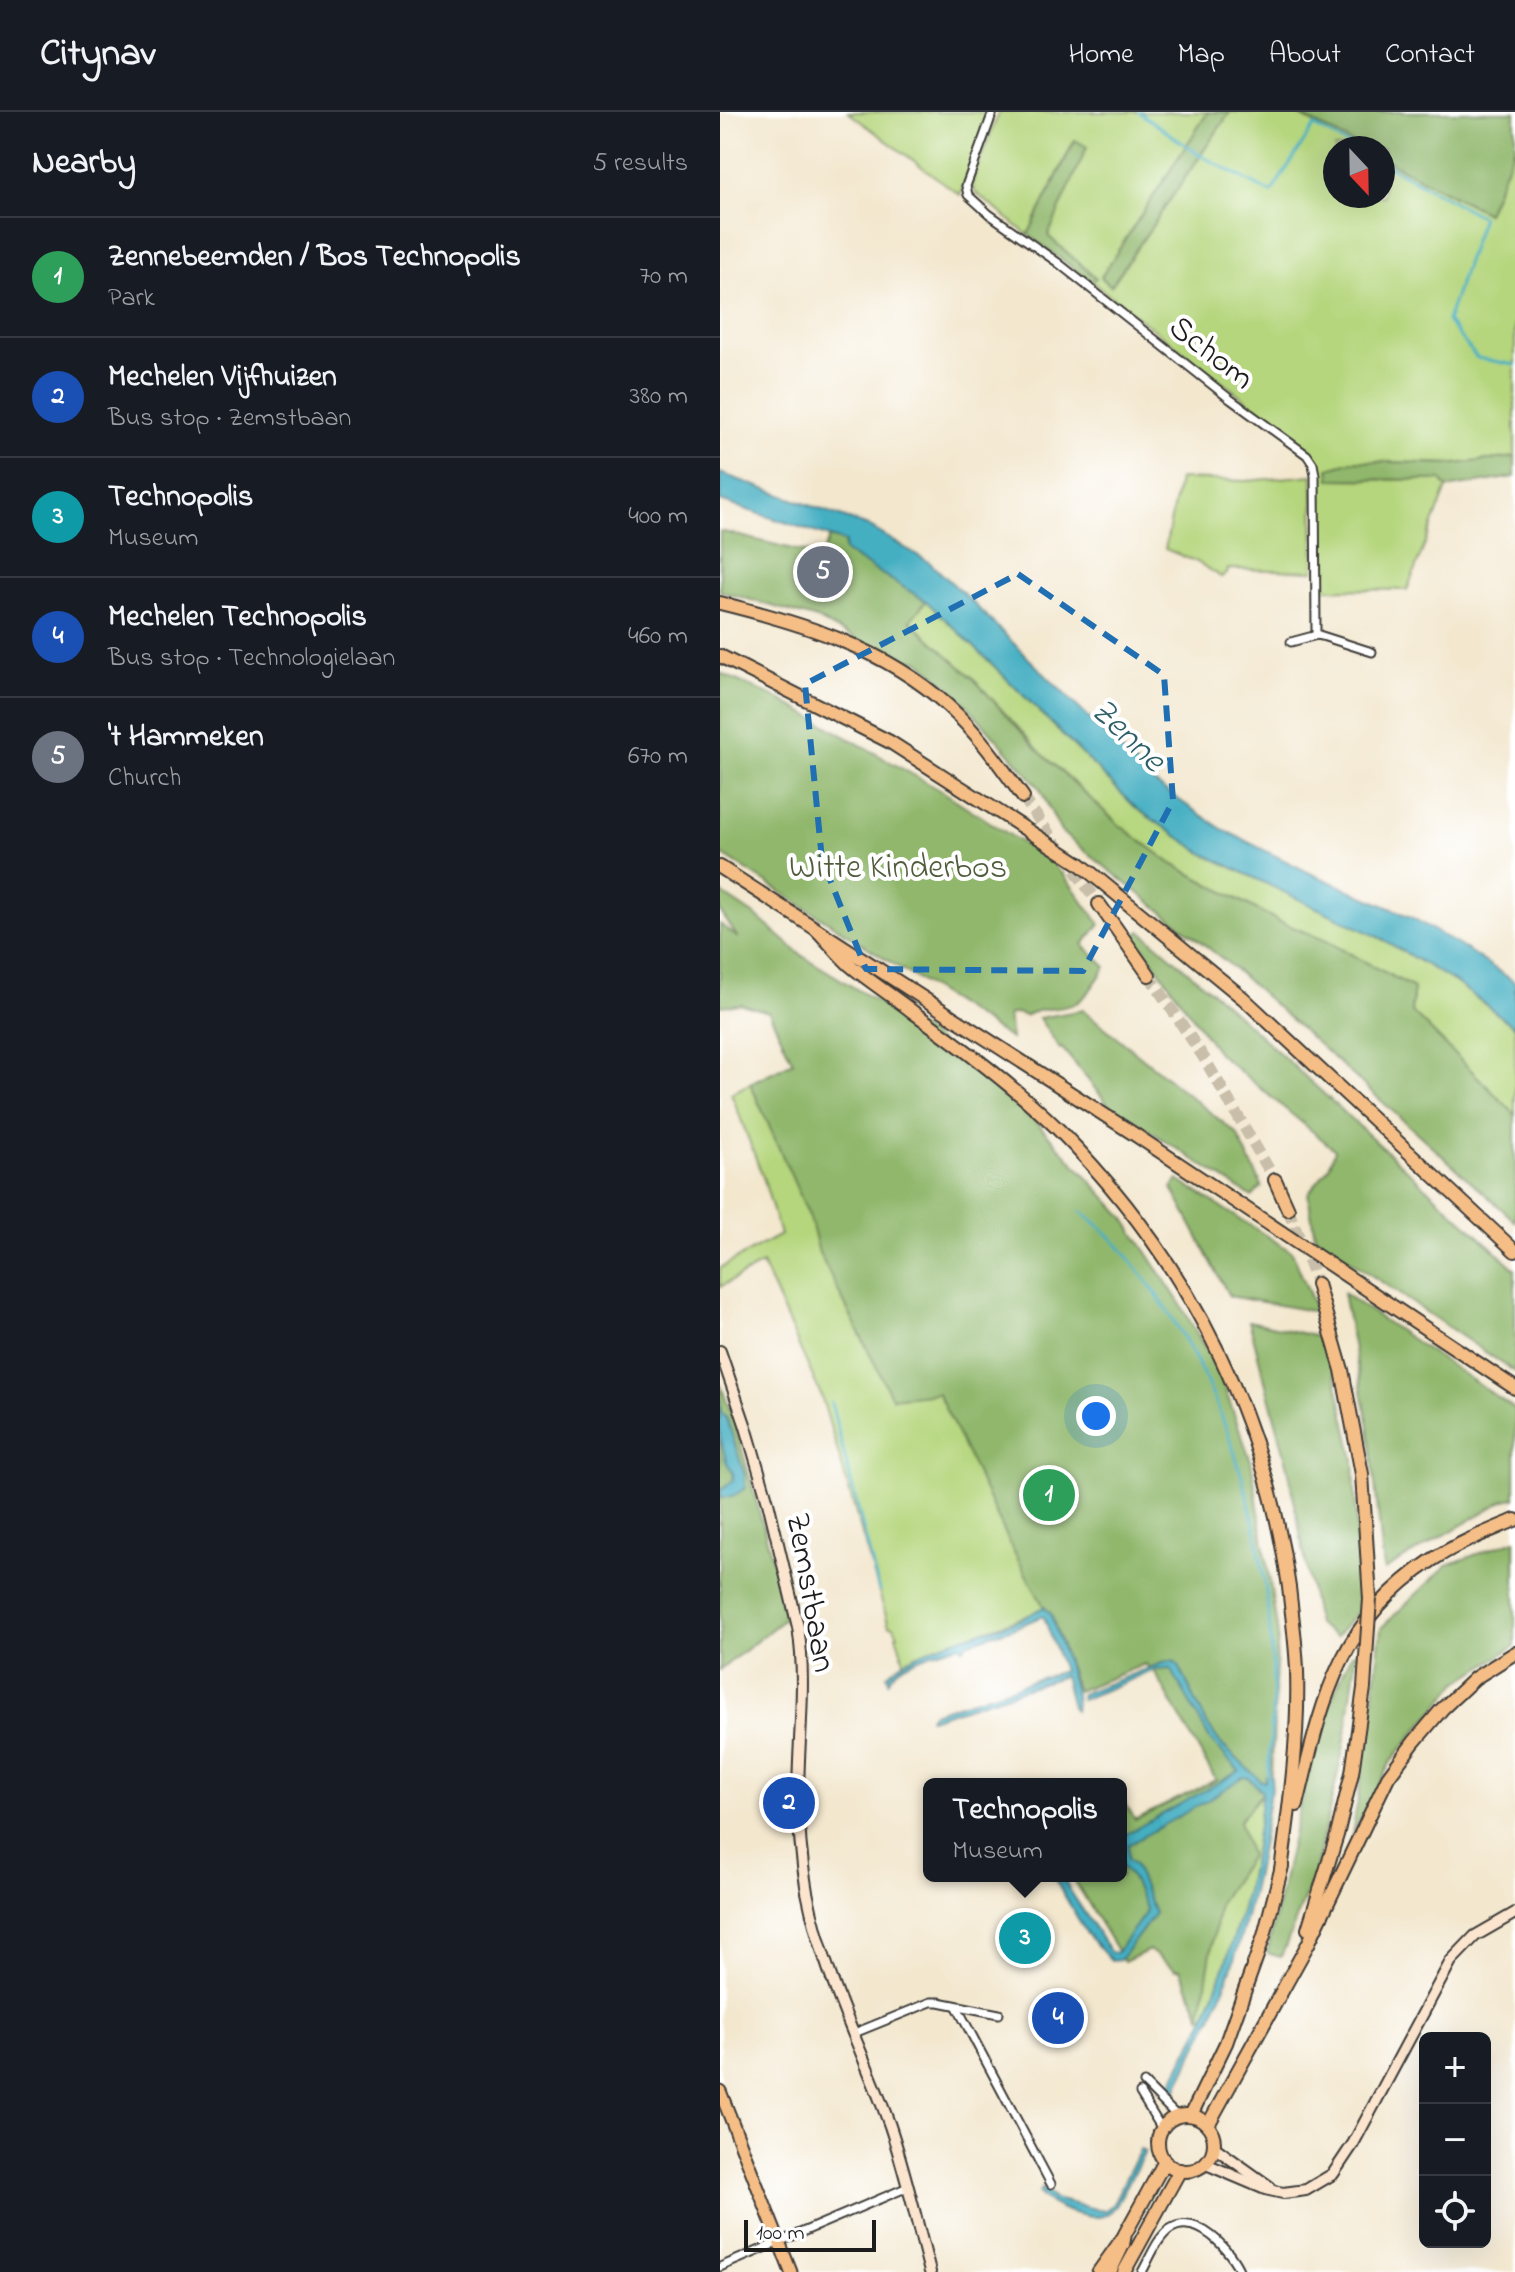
<!DOCTYPE html>
<meta charset="utf-8">
<style>
body{margin:0;font-family:"Indie Flower",sans-serif;background:#242831;color:#f1f3f6}
.controls{position:absolute;right:24px;bottom:24px;display:grid;overflow:hidden;border-radius:12px;box-shadow:0 8px 32px #0002}
.controls button{width:72px;height:72px;display:grid;place-items:center;padding:0;border:0;border-bottom:2px solid #363941;background:#171b24;color:#f1f3f6;font:40px sans-serif}
.compass{position:absolute;left:603px;top:24px;width:72px;height:72px;border-radius:50%;background:#171b24;box-shadow:0 8px 32px #0002;rotate:158deg}
.scale{position:absolute;left:24px;bottom:20px;width:132px;box-sizing:border-box;padding-left:8px;border:4px solid #1c1c1c;border-top:0;font-size:22px;line-height:28px;white-space:nowrap;color:#1c1c1c;-webkit-text-stroke:6px #fff;paint-order:stroke}
.you{position:absolute;left:376px;top:1304px;width:28px;height:28px;margin:-20px;border:6px solid #fff;border-radius:50%;background:#1a73e8;box-shadow:0 0 0 12px #1a73e833}
.badge{display:grid;place-items:center;width:52px;height:52px;border-radius:50%;background:#1f6fb2;color:#fff;font-size:26px;font-weight:700}
.pin{position:absolute;translate:-50% -50%;border:4px solid #fff;box-shadow:0 2px 8px #0006}
.popup{position:absolute;left:203px;top:1666px;width:204px;height:104px;box-sizing:border-box;display:grid;place-content:center;border-radius:12px;background:#171b24;filter:drop-shadow(0 2px 6px #0005);font-size:26px;white-space:nowrap;color:#9ea1a6}
.popup b{font-size:30px;color:#f1f3f6}
.popup::after{content:'';position:absolute;left:50%;top:100%;margin-left:-16px;border:16px solid transparent;border-top-color:#171b24}
.list{margin:0;padding:0;list-style:none}
h2{display:flex;justify-content:space-between;align-items:center;height:104px;margin:0;padding:0 32px;font-size:34px}
h2 small{font-size:26px;font-weight:400;color:#9ea1a6}
.list li{display:grid;grid-template-columns:52px 1fr auto;gap:24px;align-items:center;box-sizing:border-box;height:120px;padding:0 32px;border-top:2px solid #363941}
.list b{display:block;font-size:30px;white-space:nowrap}
.list p{margin:0;font-size:26px;white-space:nowrap;color:#9ea1a6}
.list em{font-size:26px;font-style:normal;color:#9ea1a6}
.icon{flex:none;width:44px;height:44px;fill:none;stroke:currentColor;stroke-width:2;stroke-linecap:round;stroke-linejoin:round}
.map{position:relative;flex:none;width:795px;height:2160px;overflow:hidden}
header{display:flex;align-items:center;gap:48px;box-sizing:border-box;height:112px;padding:0 40px;background:#171b24;border-bottom:2px solid #363941}
header strong{font-size:38px}
nav{display:flex;gap:44px;margin-inline-start:auto;font-size:28px}
main{display:flex}
aside{flex:1;background:#171b24}
.map>svg:first-child{display:block}
.green{fill:#b5d67d;stroke:#68794c;stroke-width:2}
.forest{fill:#90b76c;stroke:#566a44;stroke-width:2}
.water{fill:#44afc2;stroke:#30666f;stroke-width:2}
.lines{fill:none;stroke-linecap:round;stroke-linejoin:round}
.stream{stroke:#44afc2;stroke-width:3}
.highway-tunnel{stroke:#c8beaa;stroke-width:12;stroke-dasharray:12 6;stroke-linecap:butt}
.street-casing{stroke:#3c3a37;stroke-width:11}
.secondary-casing{stroke:#3c3a37;stroke-width:14}
.primary-casing{stroke:#3c3a37;stroke-width:15}
.highway-casing{stroke:#3c3a37;stroke-width:16}
.street{stroke:#fff;stroke-width:7}
.secondary{stroke:#fbe5cf;stroke-width:10}
.primary{stroke:#f6be87;stroke-width:11}
.highway{stroke:#f6be87;stroke-width:12}
.highway-bridge-casing{stroke:#3c3a37;stroke-width:16;stroke-linecap:butt}
.highway-bridge{stroke:#f6be87;stroke-width:12}
.marked{fill:none;stroke:#1f6fb2;stroke-width:6;stroke-dasharray:16 10;stroke-linejoin:round}
.labels{text-anchor:middle;stroke-width:8;stroke-linejoin:round;paint-order:stroke}
.street-label{font-size:34px;fill:#1c1c1c;stroke:#fff}
.park-label{font-size:34px;fill:#525d3e;stroke:#fff}
.water-label{font-size:36px;font-style:italic;fill:#2e5e67;stroke:#fff}
</style>
<header>
<strong>Citynav</strong>
<nav><a>Home</a><a>Map</a><a>About</a><a>Contact</a></nav>
</header>
<main>
<aside>
<h2>Nearby<small>5 results</small></h2>
<ul class="list">
<li><span class="badge" style="background:#2e9e5b">1</span><div><b>Zennebeemden / Bos Technopolis</b><p>Park</p></div><em>70 m</em></li>
<li><span class="badge" style="background:#1a4fb4">2</span><div><b>Mechelen Vijfhuizen</b><p>Bus stop · Zemstbaan</p></div><em>380 m</em></li>
<li><span class="badge" style="background:#0f9aa8">3</span><div><b>Technopolis</b><p>Museum</p></div><em>400 m</em></li>
<li><span class="badge" style="background:#1a4fb4">4</span><div><b>Mechelen Technopolis</b><p>Bus stop · Technologielaan</p></div><em>460 m</em></li>
<li><span class="badge" style="background:#6b7280">5</span><div><b>'t Hammeken</b><p>Church</p></div><em>670 m</em></li>
</ul>
</aside>
<div class="map">
<svg width="795" height="2160" viewBox="0 0 795 2160">
<rect width="100%" height="100%" fill="#fff"/>
<filter id="ink" filterUnits="userSpaceOnUse"><feTurbulence type="fractalNoise" baseFrequency=".0125" numOctaves="2"/><feDisplacementMap in="SourceGraphic" scale="16" xChannelSelector="R" yChannelSelector="G"/><feConvolveMatrix kernelMatrix="1 2 1 2 8 2 1 2 1" color-interpolation-filters="sRGB"/></filter>
<filter id="wash" filterUnits="userSpaceOnUse"><feTurbulence type="fractalNoise" baseFrequency=".006" numOctaves="4" result="noise"/><feDisplacementMap in="SourceGraphic" scale="32" xChannelSelector="R" yChannelSelector="G"/><feGaussianBlur stdDeviation="1.8" result="paint"/><feColorMatrix in="noise" values="0 0 0 0 0 0 0 0 0 0 0 0 0 0 0 0 0 1.4 0 .05"/><feComposite in="paint" operator="in"/></filter>
<g filter="url(#wash)">
<rect width="100%" height="100%" fill="#f3e7ce"/>
<g class="green">
<polygon points="128,0 270,0 240,83"/>
<polygon points="279,0 488,0 381,165 391,174 510,0 573,0 642,36 615,36 615,84 663,84 663,47 767,101 795,34 795,345 735,352 633,349 610,356 611,367 721,368 727,376 687,478 602,477 599,358 594,342 586,334 372,170 375,165 328,124 354,29 308,123 256,81 252,74 254,65"/>
<polygon points="593,363 594,459 508,457 507,462 501,465 477,450 445,437 459,367 526,369"/>
<polygon points="206,489 271,551 417,697 484,742 660,826 735,870 795,915 795,1002 691,899 694,876 606,829 558,809 452,752 398,712 320,640 252,565 189,509"/>
<path d="M50 900 555 1545C555 1584 555 1623 551 1662 544 1747 522 1828 491 1907L481 1903 460 1857 456 1858 429 1838 404 1850 352 1764H401V1690L404 1689 415 1708 496 1668 434 1559 425 1552 357 1579 331 1502 327 1497 230 1530 184 1549 176 1523 178 1522 173 1514H169L101 1283 42 1152 0 1175V1156L60 1123 44 1068 11 981 73 950Z"/>
</g>
<g class="forest">
<polygon points="488,0 510,0 391,174 381,165"/>
<polygon points="573,0 795,0 795,34 767,101 663,47 663,36 642,36"/>
<polygon points="355,28 367,35 328,124 376,166 372,170 308,123"/>
<polygon points="795,345 795,365 727,376 721,368 610,367 609,356 633,349 735,352"/>
<polygon points="0,419 101,444 110,425 125,430 124,439 206,489 190,509 252,565 320,640 398,712 452,752 558,809 606,829 694,876 691,899 795,1002 795,1109 509,852 341,720 319,675 237,582 198,548 177,548 97,507 0,479"/>
<path d="M0 561 63 589 225 681 336 753 380 812 363 833 386 855C378 866 368 885 356 891 342 899 321 894 305 904L297 901 288 903 291 927 0 741Z"/>
<polygon points="0,780 36,804 81,843 208,921 317,1011 403,1104 461,1193 499,1261 531,1349 558,1522 549,1673 519,1709 530,1744 499,1791 481,1903 460,1857 456,1858 429,1838 404,1850 352,1764 401,1764 401,1690 404,1689 415,1708 496,1668 434,1559 425,1552 357,1579 331,1502 324,1495 296,1444 218,1281 172,1286 99,1141 90,1106 30,971 73,950 49,900 21,892 0,894 0,812 18,826 0,799"/>
<polygon points="421,819 498,885 795,1157 795,1260 595,1125 588,1082 609,1055 615,1038 499,942 414,823"/>
<polygon points="363,898 517,1022 542,1074 532,1085 387,991 342,936 340,937 319,906"/>
<polygon points="458,1068 572,1140 597,1200 509,1184 452,1076"/>
<polygon points="623,1181 795,1297 795,1386 785,1388 664,1458 649,1315"/>
<polygon points="529,1209 607,1227 634,1348 639,1498 616,1525 597,1512 568,1355"/>
<polygon points="0,1271 15,1312 49,1435 64,1507 0,1558"/>
<polygon points="795,1428 795,1534 737,1571 672,1648 632,1722 652,1601 661,1516 727,1453"/>
<path d="M637 1541 624 1634 595 1760 561 1845 547 1841C570 1743 587 1632 632 1542Z"/>
</g>
<g class="water">
<polygon points="0,361 148,414 209,450 245,483 434,671 502,717 590,761 691,805 750,840 792,868 795,871 795,915 735,870 660,826 484,742 417,697 271,551 206,489 124,439 125,430 0,389"/>
<path d="M0 1284 1 1299 7 1307 25 1364V1376C17 1382 11 1386 2 1385L0 1378 13 1369V1361L6 1349 0 1324Z"/>
<path d="M324 1495 331 1502C337 1524 360 1579 355 1598L352 1595 344 1564 210 1607 209 1605 212 1601 343 1559 324 1505H320L299 1514 247 1531 245 1535 243 1536 239 1533C219 1539 176 1549 169 1569L167 1563C190 1536 262 1521 296 1509 307 1506 314 1499 324 1495Z"/>
<path d="M453 1549 459 1554 487 1612 502 1633 541 1669H545L546 1664 551 1665 552 1678 549 1684C541 1741 530 1799 512 1854 498 1898 474 1938 456 1979L449 1977 451 1973C461 1951 474 1929 484 1907 515 1835 535 1756 542 1679L528 1666 523 1665 488 1688 408 1733V1748L414 1752 435 1801 400 1848 391 1849 367 1822 333 1764H351L345 1768 349 1777 391 1841 397 1840 425 1801 426 1796 412 1766 402 1755 401 1725 519 1659 491 1629 451 1557 435 1558 361 1588 360 1585 361 1582 442 1551Z"/>
<path d="M420 2038 425 2040 395 2095C391 2100 386 2104 379 2105 363 2106 327 2095 319 2080L323 2076 334 2087 384 2099 392 2093Z"/>
</g>
<g class="lines">
<g class="stream">
<polyline points="419,0 478,42 551,81 594,14 634,36"/>
<polyline points="663,51 762,105 727,209 757,246 795,253"/>
<path d="M360 1099C390 1119 413 1150 434 1179 514 1290 549 1434 553 1569 554 1602 549 1634 548 1667"/>
<polyline points="111,1291 159,1479"/>
</g>
</g>
</g>
<g filter="url(#ink)">
<g class="lines">
<g class="highway-tunnel">
<polyline points="303,685 379,792"/>
<polyline points="429,863 484,946 555,1068"/>
<polyline points="568,1097 597,1172"/>
</g>
<defs>
<g id="street">
<polyline points="273,0 246,74 248,83 269,102 337,150 510,287 587,343 593,352 595,363 596,519 597,523 602,524 652,540"/>
<polyline points="571,530 597,523"/>
<polyline points="237,1895 331,2072"/>
<polyline points="132,1922 211,1890 219,1890 279,1902"/>
<polyline points="424,1971 457,2004"/>
<polyline points="420,1981 442,2017"/>
<polyline points="0,2155 188,2075"/>
<path d="M422 2160C430 2146 437 2126 450 2117 477 2100 511 2138 520 2160"/>
</g>
<g id="secondary">
<path d="M0 1239 26 1315 48 1390 78 1515C85 1559 81 1603 79 1648 77 1692 79 1736 87 1780 104 1865 141 1934 170 2014 186 2062 197 2111 210 2160"/>
<polyline points="494,2035 550,2075"/>
<polyline points="486,2052 545,2077 563,2081 586,2078 613,2062 633,2032 731,1849 755,1824 795,1801"/>
</g>
<g id="primary">
<polyline points="0,1979 71,2160"/>
<polyline points="378,2160 405,2122"/>
</g>
<g id="highway">
<path d="M0 491C82 511 165 536 228 594 258 621 280 653 303 685"/>
<polyline points="0,544 170,630 360,752 523,886 795,1139"/>
<polyline points="0,755 417,1024 795,1276"/>
<polyline points="379,792 429,863"/>
<path d="M97 818C108 829 118 842 130 853 150 870 173 884 193 900 244 937 294 974 339 1018 465 1145 544 1298 569 1475 572 1503 576 1531 577 1559 579 1626 570 1692 561 1758"/>
<polyline points="555,1068 568,1097"/>
<polyline points="597,1172 622,1258 642,1362 650,1487"/>
<path d="M577 1693C602 1590 617 1511 712 1448 738 1431 767 1420 795 1408"/>
<polyline points="588,1817 617,1723 632,1661 644,1576 647,1530"/>
<polyline points="471,2003 506,1931 544,1824 562,1754"/>
<circle cx="466" cy="2031" r="28"/>
<polyline points="488,2013 588,1832 668,1665 694,1630 722,1597 755,1566 795,1541"/>
<polyline points="390,2160 403,2133 405,2122 445,2049"/>
<polyline points="404,2160 460,2058"/>
</g>
</defs>
<use href="#street" class="street-casing"/>
<use href="#secondary" class="secondary-casing"/>
<use href="#primary" class="primary-casing"/>
<use href="#highway" class="highway-casing"/>
<use href="#street" class="street"/>
<use href="#secondary" class="secondary"/>
<use href="#primary" class="primary"/>
<use href="#highway" class="highway"/>
<defs>
<polyline id="highway-bridge" points="647,1530 650,1487"/>
</defs>
<use href="#highway-bridge" class="highway-bridge-casing"/>
<use href="#highway-bridge" class="highway-bridge"/>
</g>
</g>
<path class="marked" d="M298 462 444 563 453 689 363 859 146 857 102 748 85 572Z"/>
<g class="labels">
<g class="street-label">
<text transform="translate(493 239) rotate(38)" y="12">Schom</text>
<text transform="translate(93 1480) rotate(80)" y="12">Zemstbaan</text>
</g>
<g class="park-label">
<text x="178" y="765">Witte Kinderbos</text>
</g>
<g class="water-label">
<text transform="translate(410 621) rotate(44)" y="13">Zenne</text>
</g>
</g>
</svg>
<div class="controls">
<button>+</button>
<button>−</button>
<button><svg class="icon" aria-label="locate" viewBox="0 0 24 24"><circle cx="12" cy="12" r="6"/><path d="M12 2v4M12 18v4M2 12h4M18 12h4"/></svg></button>
</div>
<svg class="compass" viewBox="-18 -18 36 36"><path d="M0-13l5 13h-10z" fill="#e53935"/><path d="M0 13l5-13h-10z" fill="#9ea1a6"/></svg>
<div class="scale">100 m</div>
<div class="you"></div>
<div class="pin badge" style="left:329px;top:1383px;background:#2e9e5b">1</div>
<div class="pin badge" style="left:69px;top:1691px;background:#1a4fb4">2</div>
<div class="pin badge" style="left:305px;top:1826px;background:#0f9aa8">3</div>
<div class="popup"><b>Technopolis</b>Museum</div>
<div class="pin badge" style="left:338px;top:1906px;background:#1a4fb4">4</div>
<div class="pin badge" style="left:103px;top:460px;background:#6b7280">5</div>
</div>
</main>
